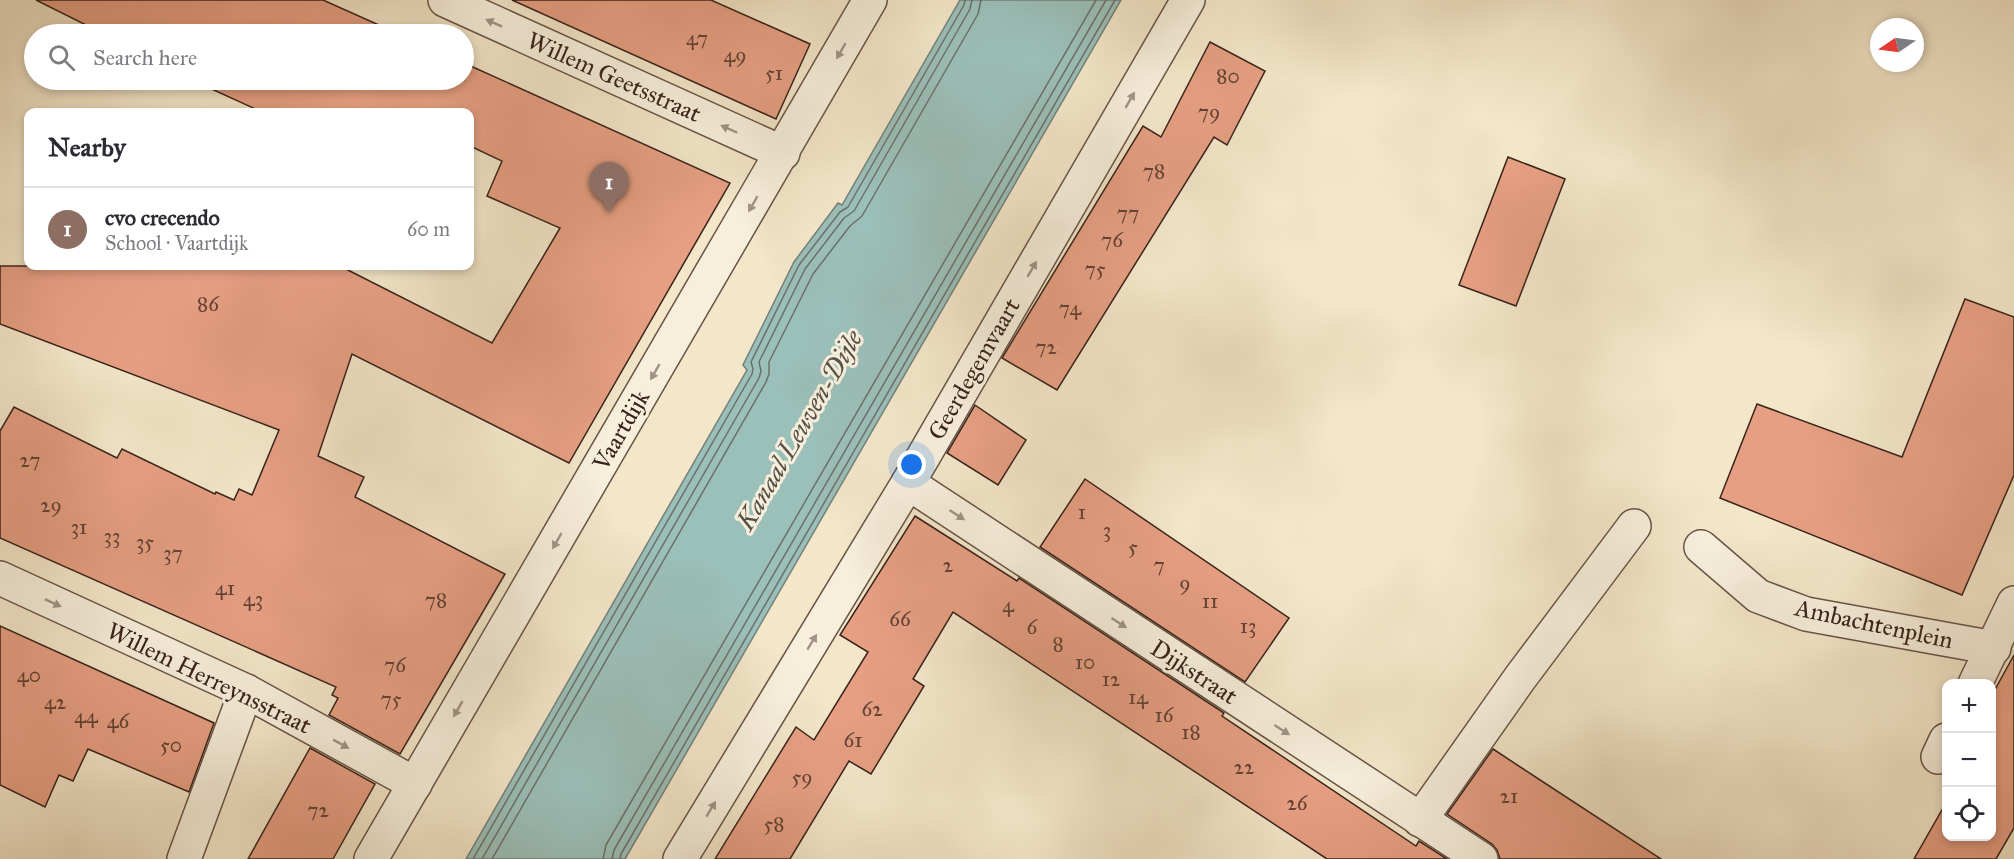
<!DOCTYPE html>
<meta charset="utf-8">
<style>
body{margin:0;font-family:"IM FELL Great Primer",serif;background:#f7f7f7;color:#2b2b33}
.controls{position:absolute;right:18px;bottom:18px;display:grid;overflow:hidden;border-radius:12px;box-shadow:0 3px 9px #0003}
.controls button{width:54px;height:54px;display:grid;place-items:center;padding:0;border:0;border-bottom:2px solid #e1e1e2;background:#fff;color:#2b2b33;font:30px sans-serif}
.compass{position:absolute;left:1870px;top:18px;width:54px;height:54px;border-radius:50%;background:#fff;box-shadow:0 3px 9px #0003;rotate:257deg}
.you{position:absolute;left:912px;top:465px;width:21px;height:21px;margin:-15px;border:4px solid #fff;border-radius:50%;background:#1a73e8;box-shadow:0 0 0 9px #1a73e833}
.badge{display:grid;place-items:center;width:39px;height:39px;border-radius:50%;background:#d93025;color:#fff;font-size:20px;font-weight:700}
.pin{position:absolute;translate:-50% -50px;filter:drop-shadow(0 2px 3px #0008)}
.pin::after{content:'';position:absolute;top:32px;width:21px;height:18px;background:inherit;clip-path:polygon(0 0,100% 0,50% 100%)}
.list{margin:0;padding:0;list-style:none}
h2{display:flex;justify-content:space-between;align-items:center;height:78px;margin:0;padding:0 24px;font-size:26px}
h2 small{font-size:20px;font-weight:400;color:#7c7c81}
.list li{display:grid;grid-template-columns:39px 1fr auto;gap:18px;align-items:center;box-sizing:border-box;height:84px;padding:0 24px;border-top:2px solid #e1e1e2}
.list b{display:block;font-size:22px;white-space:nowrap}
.list p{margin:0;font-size:20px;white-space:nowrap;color:#7c7c81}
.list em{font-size:20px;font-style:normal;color:#7c7c81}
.icon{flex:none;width:33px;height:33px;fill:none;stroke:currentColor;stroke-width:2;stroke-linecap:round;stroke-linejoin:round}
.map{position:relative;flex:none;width:2014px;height:859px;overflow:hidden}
.search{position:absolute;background:#fff;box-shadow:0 3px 9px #0003;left:24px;top:24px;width:450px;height:66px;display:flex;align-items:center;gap:15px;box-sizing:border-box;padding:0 21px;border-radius:33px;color:#7c7c81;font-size:22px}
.panel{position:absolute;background:#fff;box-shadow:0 3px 9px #0003;left:24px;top:108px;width:450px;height:162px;border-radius:12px}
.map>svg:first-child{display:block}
.water{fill:#9bbfb9;stroke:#738179;stroke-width:1.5}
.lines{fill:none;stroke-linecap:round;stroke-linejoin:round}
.shore{stroke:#6a716a;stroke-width:1.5}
.building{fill:#e69f83;stroke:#38231a;stroke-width:1.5}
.minor-casing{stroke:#675446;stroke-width:36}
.minor{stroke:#f7efdc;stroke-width:33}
.oneway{fill:#a19385}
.labels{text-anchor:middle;stroke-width:6;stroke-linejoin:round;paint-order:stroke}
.number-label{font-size:21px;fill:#644234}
.street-label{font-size:24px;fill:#38231a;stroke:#f7efdc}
.water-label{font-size:26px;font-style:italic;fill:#56524a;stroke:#f7efdc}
</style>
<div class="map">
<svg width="2014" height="859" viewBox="0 0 2014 859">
<rect width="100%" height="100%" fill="#f3e6c9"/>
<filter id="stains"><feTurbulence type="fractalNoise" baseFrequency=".00333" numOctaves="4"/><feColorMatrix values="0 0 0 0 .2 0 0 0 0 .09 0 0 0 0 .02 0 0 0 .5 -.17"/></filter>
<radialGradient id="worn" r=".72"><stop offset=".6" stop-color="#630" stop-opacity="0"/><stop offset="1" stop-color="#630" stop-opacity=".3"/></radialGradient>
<polygon class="water" points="960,0 1121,0 625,859 466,859 747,370 743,365 794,262 838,203 842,205"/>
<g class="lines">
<g class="shore">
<polyline points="473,859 752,374 753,369 751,362 799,265 840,212 848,207 964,5 965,0"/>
<polyline points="482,859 759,378 761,371 759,362 805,269 844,218 854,211 970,9 972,0"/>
<polyline points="492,859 766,382 769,374 769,362 813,274 850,226 862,216 978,14 981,0"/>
<polyline points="603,859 606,845 1096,0"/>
<polyline points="612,859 614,850 1106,0"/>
<polyline points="620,859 621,854 1115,0"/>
</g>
</g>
<g class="building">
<polygon points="36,0 323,0 399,34 104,34"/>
<polygon points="512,0 711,0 810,44 776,119"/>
<polygon points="1210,42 1265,71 1227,145 1214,137 1057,390 1002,358 1143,126 1161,137"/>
<polygon points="464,63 730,183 569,463 352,354 318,456 364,477 355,497 505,574 400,754 329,715 338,698 332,695 336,687 0,538 0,431 14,407 117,458 122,449 215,494 216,492 234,500 239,489 252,495 279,430 0,324 0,266 340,266 492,343 560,228 487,196 502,161 470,146 470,112 262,112 194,81 464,80"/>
<polygon points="1508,157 1565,179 1516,306 1459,285"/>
<polygon points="1965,299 2014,317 2014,475 1962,595 1720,498 1757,404 1902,457"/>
<polygon points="975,405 1026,440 998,485 947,453"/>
<polygon points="1085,479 1289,618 1245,682 1040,547"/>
<polygon points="915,516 1017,581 1019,578 1224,713 1222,716 1416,846 1419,841 1447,859 1327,859 953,612 913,679 924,686 871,774 849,761 790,859 715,859 796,727 814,740 868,652 840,635"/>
<polygon points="0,626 214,723 189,792 88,749 73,781 59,775 45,807 0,785"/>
<polygon points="2014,655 2014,828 1996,859 1914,859 1947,801 1947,837 1992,837 1992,695"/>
<polygon points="310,748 375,784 333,859 248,859"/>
<polygon points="1493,749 1534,776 1661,859 1500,859 1497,850 1492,844 1447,814"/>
</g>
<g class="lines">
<defs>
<g id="minor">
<polyline points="445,0 783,153"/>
<polyline points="908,483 1481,859"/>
<polyline points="1701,547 1758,596 1806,614 1994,648"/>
<polyline points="0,578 246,691 415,784"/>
<polyline points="1975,684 2014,603"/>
<polyline points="1938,757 1946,740"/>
<polyline points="1420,820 1520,678 1634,526"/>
<polyline points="184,859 246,691"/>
<polyline points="371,859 870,0"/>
<polyline points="680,859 908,483 1188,0"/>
</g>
</defs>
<use href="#minor" class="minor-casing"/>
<use href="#minor" class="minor"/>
</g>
<defs><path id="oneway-solid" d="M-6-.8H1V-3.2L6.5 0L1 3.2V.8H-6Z" transform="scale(1.5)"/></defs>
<g class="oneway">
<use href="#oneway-solid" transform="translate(494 23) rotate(-156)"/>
<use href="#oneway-solid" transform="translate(841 51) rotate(120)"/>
<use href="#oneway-solid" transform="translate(1130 100) rotate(-60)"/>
<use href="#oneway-solid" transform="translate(729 129) rotate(-156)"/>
<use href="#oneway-solid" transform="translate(753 204) rotate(120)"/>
<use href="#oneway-solid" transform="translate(1032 269) rotate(-60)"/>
<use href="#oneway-solid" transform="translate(655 372) rotate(120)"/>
<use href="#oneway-solid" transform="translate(957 515) rotate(33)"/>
<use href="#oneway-solid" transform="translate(557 541) rotate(120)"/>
<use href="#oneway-solid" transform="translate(53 603) rotate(25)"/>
<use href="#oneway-solid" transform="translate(1119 623) rotate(33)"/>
<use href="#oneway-solid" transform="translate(812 642) rotate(-59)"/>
<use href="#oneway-solid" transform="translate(458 709) rotate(120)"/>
<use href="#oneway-solid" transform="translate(1282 730) rotate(33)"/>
<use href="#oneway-solid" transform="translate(341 744) rotate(29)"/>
<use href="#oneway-solid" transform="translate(711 809) rotate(-59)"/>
</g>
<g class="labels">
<g class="number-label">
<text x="697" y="45">47</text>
<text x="735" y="62">49</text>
<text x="774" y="80">51</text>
<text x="1228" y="83">80</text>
<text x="1209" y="119">79</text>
<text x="1154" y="178">78</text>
<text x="1128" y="220">77</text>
<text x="1112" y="247">76</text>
<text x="1095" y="276">75</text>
<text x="208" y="311">86</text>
<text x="1070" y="315">74</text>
<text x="1046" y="354">72</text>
<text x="30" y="467">27</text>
<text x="51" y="512">29</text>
<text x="1082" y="519">1</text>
<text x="79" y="534">31</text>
<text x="1107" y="537">3</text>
<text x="112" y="543">33</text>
<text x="145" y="549">35</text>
<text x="1133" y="554">5</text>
<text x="173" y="560">37</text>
<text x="948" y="572">2</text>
<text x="1159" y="572">7</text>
<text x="1185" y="590">9</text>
<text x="225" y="595">41</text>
<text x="253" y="606">43</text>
<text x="436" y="607">78</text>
<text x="1210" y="608">11</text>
<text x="1008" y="612">4</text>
<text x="900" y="626">66</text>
<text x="1248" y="633">13</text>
<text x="1032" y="634">6</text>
<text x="1058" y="651">8</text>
<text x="1085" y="669">10</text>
<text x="395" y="672">76</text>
<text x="29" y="682">40</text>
<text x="1111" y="686">12</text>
<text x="1138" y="704">14</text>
<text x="391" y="706">75</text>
<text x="55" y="709">42</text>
<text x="872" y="716">62</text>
<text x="1164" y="722">16</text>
<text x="86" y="723">44</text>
<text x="118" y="728">46</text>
<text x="1191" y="739">18</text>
<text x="853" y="747">61</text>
<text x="171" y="752">50</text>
<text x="1244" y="774">22</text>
<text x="802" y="784">59</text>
<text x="1509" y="803">21</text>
<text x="1297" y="810">26</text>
<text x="318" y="817">72</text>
<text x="774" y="831">58</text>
</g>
<g class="street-label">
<text transform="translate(614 77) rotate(24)" y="8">Willem Geetsstraat</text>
<text transform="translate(974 369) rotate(-60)" y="8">Geerdegemvaart</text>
<text transform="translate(621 430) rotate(-60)" y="8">Vaartdijk</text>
<text transform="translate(1874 624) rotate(12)" y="8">Ambachtenplein</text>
<text transform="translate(1194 672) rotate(33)" y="8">Dijkstraat</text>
<text transform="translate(209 678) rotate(26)" y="8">Willem Herreynsstraat</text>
</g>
<g class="water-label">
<text transform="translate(799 430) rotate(-60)" y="9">Kanaal Leuven-Dijle</text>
</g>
</g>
<rect width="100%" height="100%" filter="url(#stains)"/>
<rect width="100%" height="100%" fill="url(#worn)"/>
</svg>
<div class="controls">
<button>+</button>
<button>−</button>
<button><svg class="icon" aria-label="locate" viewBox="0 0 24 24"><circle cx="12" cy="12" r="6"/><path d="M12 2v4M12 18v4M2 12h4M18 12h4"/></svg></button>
</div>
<svg class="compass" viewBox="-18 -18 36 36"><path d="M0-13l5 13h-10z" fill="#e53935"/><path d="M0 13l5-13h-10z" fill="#7c7c81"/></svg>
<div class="you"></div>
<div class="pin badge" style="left:609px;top:212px;background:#8d6e63">1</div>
<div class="search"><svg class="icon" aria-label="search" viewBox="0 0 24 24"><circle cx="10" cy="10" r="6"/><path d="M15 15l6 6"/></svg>Search here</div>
<section class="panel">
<h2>Nearby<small></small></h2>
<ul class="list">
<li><span class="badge" style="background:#8d6e63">1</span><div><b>cvo crecendo</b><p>School · Vaartdijk</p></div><em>60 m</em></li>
</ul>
</section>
</div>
